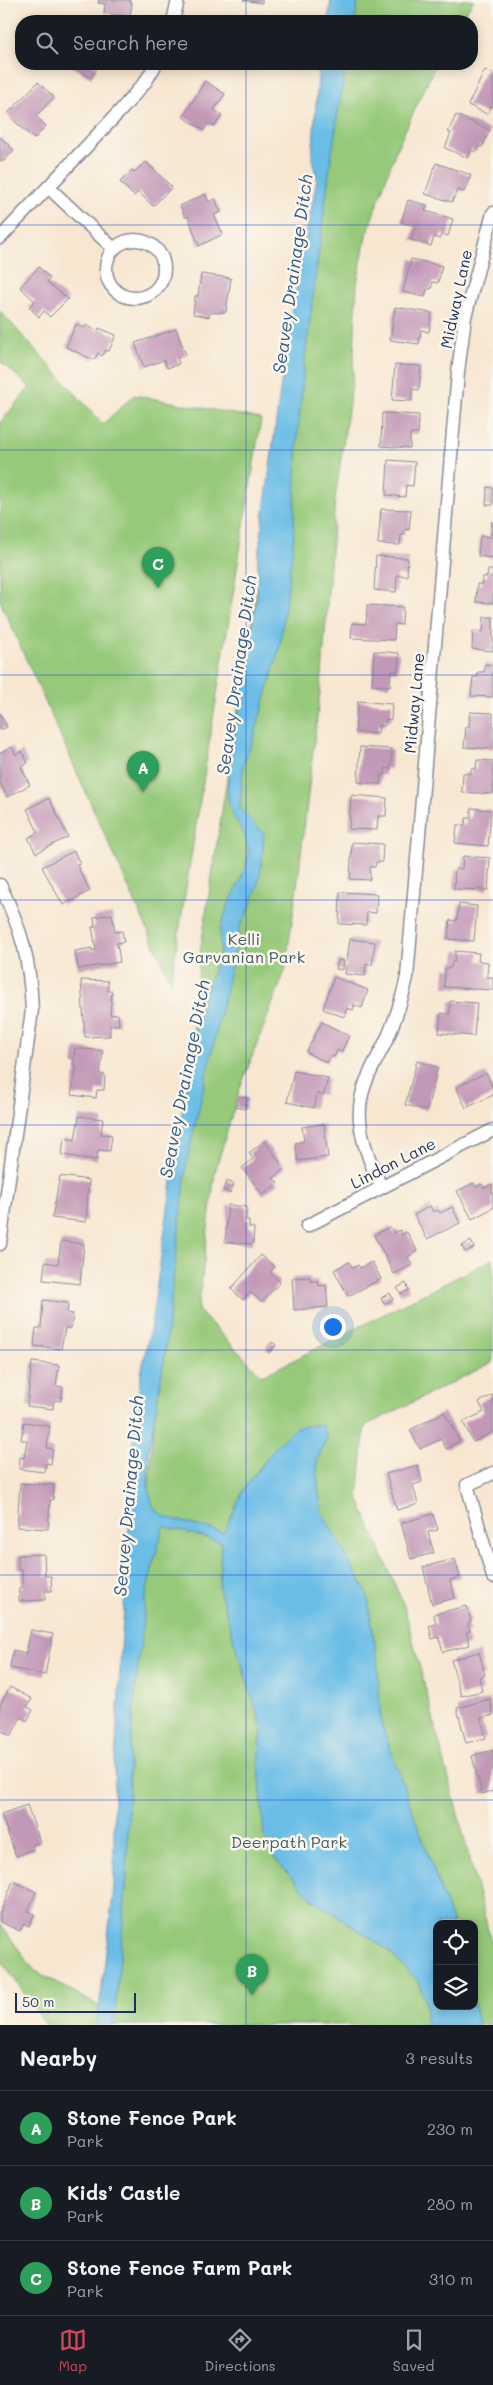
<!DOCTYPE html>
<meta charset="utf-8">
<style>
body{margin:0;font-family:Mali,sans-serif;background:#242831;color:#f1f3f6}
.controls{position:absolute;right:15px;bottom:15px;display:grid;overflow:hidden;border-radius:10px;box-shadow:0 2px 12px #0003}
.controls button{width:45px;height:45px;display:grid;place-items:center;padding:0;border:0;border-bottom:1px solid #363941;background:#171b24;color:#f1f3f6;font:25px sans-serif}
.scale{position:absolute;left:15px;bottom:12px;width:121px;box-sizing:border-box;padding-left:5px;border:2px solid #1b2f5e;border-top:0;font-size:14px;line-height:18px;white-space:nowrap;color:#1b2f5e;-webkit-text-stroke:4px #fbf7ec;paint-order:stroke}
.you{position:absolute;left:332px;top:1326px;width:18px;height:18px;margin:-12px;border:4px solid #fff;border-radius:50%;background:#1a73e8;box-shadow:0 0 0 8px #1a73e833}
.badge{display:grid;place-items:center;width:32px;height:32px;border-radius:50%;background:#d1495b;color:#fff;font-size:16px;font-weight:700}
.pin{position:absolute;translate:-50% -41px;filter:drop-shadow(0 1px 2px #0008)}
.pin::after{content:'';position:absolute;top:26px;width:18px;height:15px;background:inherit;clip-path:polygon(0 0,100% 0,50% 100%)}
.list{margin:0;padding:0;list-style:none}
h2{display:flex;justify-content:space-between;align-items:center;height:65px;margin:0;padding:0 20px;font-size:21px}
h2 small{font-size:16px;font-weight:400;color:#9ea1a6}
.list li{display:grid;grid-template-columns:32px 1fr auto;gap:15px;align-items:center;box-sizing:border-box;height:75px;padding:0 20px;border-top:1px solid #363941}
.list b{display:block;font-size:19px;white-space:nowrap}
.list p{margin:0;font-size:16px;white-space:nowrap;color:#9ea1a6}
.list em{font-size:16px;font-style:normal;color:#9ea1a6}
.icon{flex:none;width:28px;height:28px;fill:none;stroke:currentColor;stroke-width:2;stroke-linecap:round;stroke-linejoin:round}
.map{position:relative;flex:none;width:493px;height:2025px;overflow:hidden}
.search{position:absolute;background:#171b24;box-shadow:0 2px 12px #0003;left:15px;right:15px;top:15px;height:55px;display:flex;align-items:center;gap:12px;box-sizing:border-box;padding:0 18px;border-radius:20px;color:#9ea1a6;font-size:19px}
.sheet{height:290px;background:#171b24}
nav{display:flex;justify-content:space-around;align-items:center;box-sizing:border-box;height:70px;border-top:1px solid #363941;background:#171b24;font-size:14px;color:#9ea1a6}
nav a{display:grid;justify-items:center;gap:2px}
nav .on{color:#d1495b}
.map>svg:first-child{display:block}
.green{fill:#96c979;stroke:#587c6c;fill-rule:evenodd}
.water{fill:#6bbde7;stroke:#4376a2}
.building{fill:#c298b7}
.lines{fill:none;stroke-linecap:round;stroke-linejoin:round}
.minor-casing{stroke:#898b98;stroke-width:15}
.minor{stroke:#fff;stroke-width:12}
.grid{fill:none;stroke:#1d4ed8;stroke-width:1;stroke-opacity:0.55}
.labels{text-anchor:middle;stroke-width:5;stroke-linejoin:round;paint-order:stroke}
.street-label{font-size:16px;fill:#1b2f5e;stroke:#fbf7ec}
.park-label{font-size:16px;fill:#405d66;stroke:#fbf7ec}
.water-label{font-size:18px;font-style:italic;fill:#335a87;stroke:#fbf7ec}
</style>
<div class="map">
<svg width="493" height="2025" viewBox="0 0 493 2025">
<rect width="100%" height="100%" fill="#fbf7ec"/>
<filter id="ink" filterUnits="userSpaceOnUse"><feTurbulence type="fractalNoise" baseFrequency=".02" numOctaves="2"/><feDisplacementMap in="SourceGraphic" scale="10" xChannelSelector="R" yChannelSelector="G"/><feConvolveMatrix kernelMatrix="1 2 1 2 8 2 1 2 1" color-interpolation-filters="sRGB"/></filter>
<filter id="wash" filterUnits="userSpaceOnUse"><feTurbulence type="fractalNoise" baseFrequency=".0096" numOctaves="4" result="noise"/><feDisplacementMap in="SourceGraphic" scale="20" xChannelSelector="R" yChannelSelector="G"/><feGaussianBlur stdDeviation="1.12" result="paint"/><feColorMatrix in="noise" values="0 0 0 0 0 0 0 0 0 0 0 0 0 0 0 0 0 1.4 0 .05"/><feComposite in="paint" operator="in"/></filter>
<g filter="url(#wash)">
<rect width="100%" height="100%" fill="#f7e7d1"/>
<g class="green">
<polygon points="349,0 474,0 459,21 345,21"/>
<path d="M339 64H436L396 150 366 236 357 284 353 376 335 499 322 675 298 879 285 971 239 1091 215 1172 198 1310 262 1376 493 1259V1362L365 1426 358 1498 404 1606 493 1949V2025H46L0 1958V1924L34 1970 106 2010 166 1278 188 1086 201 945ZM437 1924H474V2006H437Z"/>
<polygon points="0,311 103,424 134,395 261,419 171,982 0,601 0,423 30,387 0,361"/>
</g>
<g class="water">
<polygon points="331,0 358,0 355,21 328,21"/>
<path d="M319 64H348L342 88 331 159 305 357 298 429 293 547 279 650 254 737 243 765 240 809 264 834C262 872 259 893 240 927L187 1161 164 1360 149 1452 148 1484 153 1507 165 1517 224 1533 243 1490 278 1444 297 1427 321 1424 327 1437 317 1460 318 1488 322 1512 367 1593 377 1657 381 1723 453 1924H437V2006H474V2004L478 2025H426V2004L418 1981 385 1948 314 1900 279 1864 264 1836 259 1764 262 1727 234 1641 219 1588 221 1542 163 1526 146 1594 134 1703 129 1765 127 1877 114 2025H97L114 1887V1784L121 1650 128 1550 132 1454 141 1373 151 1326 189 1063 200 1009 221 948C213 922 243 885 248 858 251 836 235 824 229 805 228 799 228 791 227 785L257 598 258 558 289 323 317 179 312 159Z"/>
</g>
<g id="blocks">
<g class="building">
<polygon points="99,0 130,0 130,3 132,3 130,16 104,13 105,4 98,3"/>
<polygon points="243,0 262,0 262,3"/>
<polygon points="68,64 95,64 94,66 97,68 91,78"/>
<polygon points="485,70 493,74 493,107 491,106 487,114 468,105"/>
<polygon points="205,81 225,94 214,110 222,115 215,126 208,124 204,130 183,117"/>
<polygon points="38,82 54,97 36,116 46,126 34,139 7,114"/>
<polygon points="456,115 490,130 482,147 479,146 476,152 471,150 468,158 445,148 451,133 448,132"/>
<polygon points="0,137 14,150 4,161 0,161"/>
<polygon points="146,162 172,187 153,206 138,192 134,196 120,182 132,170 134,172"/>
<polygon points="436,163 471,175 464,192 457,190 452,202 425,194"/>
<polygon points="205,194 209,202 215,199 221,212 214,215 223,234 199,246 188,216 185,217 180,206"/>
<polygon points="408,200 427,205 425,211 453,219 448,236 441,234 440,239 434,237 431,246 411,240 415,226 401,222"/>
<polygon points="411,259 442,266 438,283 433,282 431,289 427,289 425,297 403,292"/>
<polygon points="39,267 50,278 47,282 68,299 50,317 44,311 39,317 29,307 35,301 20,287"/>
<polygon points="201,274 231,278 226,312 209,313 209,317 193,314 195,296 198,296"/>
<polygon points="395,307 432,313 429,332 421,330 419,344 390,340"/>
<polygon points="76,324 84,328 86,325 98,331 99,328 116,335 109,351 106,350 102,356 98,353 94,360 66,347"/>
<polygon points="176,329 186,355 177,358 179,364 167,368 164,360 144,367 135,343"/>
<polygon points="395,365 421,366 419,390 412,389 412,401 392,400"/>
<polygon points="382,413 419,415 418,434 410,434 410,448 381,446"/>
<polygon points="388,460 415,462 413,486 406,485 405,497 386,495"/>
<polygon points="487,487 493,488 493,505 486,505"/>
<polygon points="381,509 411,510 409,530 405,529 404,535 401,535 400,545 378,544"/>
<polygon points="492,521 493,558 478,556 480,536 490,537"/>
<polygon points="376,556 408,558 407,576 397,575 396,592 374,590"/>
<polygon points="488,570 493,570 493,603 476,602 477,584 482,584 482,577 487,577"/>
<polygon points="367,605 403,607 402,625 395,624 394,640 351,638 352,623 366,624"/>
<polygon points="484,617 493,617 493,651 472,649 473,631 483,632"/>
<polygon points="374,651 399,653 398,671 391,671 390,686 372,685"/>
<polygon points="485,664 493,665 493,697 471,696 473,677 477,678 478,672 484,672"/>
<polygon points="358,701 392,704 391,720 385,719 385,726 379,725 378,734 355,732"/>
<polygon points="470,712 493,713 493,749 464,747 466,727 469,727"/>
<polygon points="0,713 7,727 0,730"/>
<polygon points="12,747 16,755 22,751 28,763 21,767 30,785 7,797 0,783 0,753"/>
<polygon points="360,747 392,749 391,769 385,768 385,775 381,775 380,784 358,782"/>
<polygon points="477,760 493,761 493,794 462,792 463,773 471,774 471,769 476,769"/>
<polygon points="351,795 387,798 386,816 378,816 377,830 349,829"/>
<polygon points="49,798 68,837 36,853 28,838 38,832 27,809"/>
<polygon points="471,808 491,810 488,846 455,843 457,825 465,825 466,818 471,818"/>
<polygon points="352,842 383,844 382,862 376,862 375,867 370,867 370,880 350,879"/>
<polygon points="74,851 80,864 77,865 90,891 63,905 42,867"/>
<polygon points="463,856 490,858 488,890 454,889 455,869 462,869"/>
<polygon points="340,892 377,894 376,913 367,912 366,925 339,924"/>
<polygon points="459,904 477,906 474,941 448,939 450,920 457,921"/>
<polygon points="112,914 115,932 122,931 124,942 117,943 120,962 78,969 75,951 92,948 92,951 96,950 92,927 95,927 94,917"/>
<polygon points="350,939 375,942 372,965 366,964 365,976 345,974"/>
<polygon points="455,951 479,953 478,961 488,962 487,977 493,977 493,990 444,987 445,968 451,968 452,961 455,962"/>
<polygon points="338,960 344,961 343,970 336,969"/>
<polygon points="334,977 368,990 362,1008 354,1005 353,1010 347,1008 344,1017 323,1009"/>
<polygon points="81,980 108,981 108,991 112,991 110,1015 118,1014 119,1025 110,1025 110,1036 85,1037"/>
<polygon points="450,1001 477,1003 474,1036 439,1033 441,1013 450,1014"/>
<polygon points="322,1022 349,1036 341,1052 337,1050 334,1057 331,1055 327,1063 306,1052"/>
<polygon points="75,1048 103,1051 100,1074 105,1075 104,1090 97,1090 96,1098 71,1095 77,1066 73,1065"/>
<polygon points="417,1061 438,1067 427,1110 405,1105"/>
<polygon points="294,1071 328,1078 324,1095 317,1094 314,1108 287,1102"/>
<polygon points="486,1073 493,1088 493,1095 466,1108 456,1087"/>
<polygon points="239,1096 248,1098 245,1109 236,1107"/>
<polygon points="79,1116 103,1119 101,1134 112,1135 110,1151 98,1150 97,1160 62,1155 64,1138 75,1140"/>
<polygon points="324,1124 328,1157 298,1161 295,1143 304,1141 302,1127"/>
<polygon points="264,1141 285,1168 273,1178 278,1183 263,1195 242,1168 253,1159 249,1153"/>
<polygon points="60,1176 89,1180 86,1222 52,1218"/>
<polygon points="227,1181 234,1184 230,1193 223,1190"/>
<polygon points="474,1183 476,1187 482,1184 484,1188 492,1184 493,1208 472,1219 457,1191"/>
<polygon points="228,1205 247,1207 246,1220 249,1220 249,1227 254,1228 253,1244 225,1242"/>
<polygon points="430,1206 433,1212 438,1210 440,1213 452,1207 460,1223 427,1239 414,1215"/>
<polygon points="390,1227 394,1233 400,1230 402,1235 407,1232 417,1251 408,1257 412,1265 394,1274 374,1235"/>
<polygon points="61,1241 84,1244 80,1284 43,1280 45,1262 58,1264"/>
<polygon points="471,1241 474,1248 465,1252 462,1246"/>
<polygon points="261,1255 275,1267 270,1272 280,1282 262,1302 250,1292 243,1300 231,1289"/>
<polygon points="349,1262 353,1268 358,1265 360,1268 372,1262 381,1279 348,1296 334,1270"/>
<polygon points="310,1277 310,1281 318,1281 319,1286 326,1285 328,1307 294,1310 292,1278"/>
<polygon points="406,1283 409,1290 401,1294 397,1288"/>
<polygon points="390,1293 393,1300 384,1304 381,1298"/>
<polygon points="43,1300 68,1303 67,1313 73,1314 71,1328 65,1328 61,1349 34,1346 36,1328 41,1328"/>
<polygon points="272,1342 276,1345 270,1352 266,1349"/>
<polygon points="32,1362 59,1365 56,1386 63,1387 61,1401 54,1400 53,1409 27,1406"/>
<polygon points="493,1395 493,1432 473,1442 463,1422 484,1412 479,1402"/>
<polygon points="444,1412 460,1441 446,1449 441,1439 420,1449 410,1430"/>
<polygon points="24,1422 50,1426 47,1448 53,1449 51,1464 46,1463 44,1472 19,1469 20,1457 24,1458 27,1440 21,1440"/>
<polygon points="418,1465 422,1482 413,1485 418,1504 397,1510 386,1474"/>
<polygon points="20,1483 54,1485 53,1500 50,1500 48,1529 17,1527"/>
<polygon points="433,1514 438,1530 428,1532 434,1553 411,1559 401,1523"/>
<polygon points="44,1554 45,1576 51,1576 52,1591 45,1591 45,1600 19,1601 19,1588 22,1588 22,1570 18,1570 18,1555"/>
<polygon points="455,1559 460,1577 450,1580 455,1598 432,1604 423,1567"/>
<polygon points="467,1606 471,1622 468,1623 470,1631 466,1632 470,1645 443,1652 439,1637 432,1639 429,1626 436,1624 434,1614"/>
<polygon points="31,1630 53,1634 45,1675 10,1668 13,1650 26,1653"/>
<polygon points="479,1652 485,1675 479,1677 482,1691 461,1696 451,1660"/>
<polygon points="10,1687 32,1699 27,1707 33,1710 27,1721 21,1717 11,1736 0,1730 0,1705"/>
<polygon points="490,1699 493,1715 481,1718 486,1738 466,1743 457,1708"/>
<polygon points="493,1750 493,1791 482,1794 472,1756"/>
<polygon points="27,1805 40,1842 32,1845 34,1849 16,1856 1,1814"/>
<polygon points="13,1881 36,1892 28,1911 34,1914 29,1926 24,1924 20,1931 0,1922 0,1914"/>
</g>
</g>
</g>
<g filter="url(#ink)">
<use href="#blocks" fill-opacity="0" stroke="#898b98" stroke-width="1"/>
<g class="lines">
<defs>
<g id="minor">
<polyline points="173,21 178,0"/>
<polyline points="48,187 114,249"/>
<polyline points="0,238 121,110 146,81 156,64"/>
<circle cx="135" cy="269" r="29"/>
<path d="M0 885C22 930 30 960 32 1010L0 1244"/>
<path d="M381 1187C372 1166 362 1144 360 1121 357 1085 377 1063 390 1032 397 1014 403 996 407 977L458 372 465 317 493 213"/>
<polyline points="307,1226 493,1130"/>
<polyline points="493,1473 467,1485 493,1577"/>
</g>
</defs>
<use href="#minor" class="minor-casing"/>
<use href="#minor" class="minor"/>
</g>
</g>
<path class="grid" d="M246 0V21M246 64V2025M0 225H493M0 450H493M0 675H493M0 900H493M0 1125H493M0 1350H493M0 1575H493M0 1800H493"/>
<g class="labels">
<g class="street-label">
<text transform="translate(456 299) rotate(-78)" y="6">Midway Lane</text>
<text transform="translate(414 703) rotate(-85)" y="6">Midway Lane</text>
<text transform="translate(393 1163) rotate(-27)" y="6">Lindon Lane</text>
</g>
<g class="park-label">
<text x="244" y="945">Kelli<tspan x="244" dy="18">Garvanian Park</tspan></text>
<text x="289" y="1848">Deerpath Park</text>
</g>
<g class="water-label">
<text transform="translate(293 274) rotate(-82)" y="6">Seavey Drainage Ditch</text>
<text transform="translate(237 675) rotate(-82)" y="6">Seavey Drainage Ditch</text>
<text transform="translate(185 1079) rotate(-79)" y="6">Seavey Drainage Ditch</text>
<text transform="translate(129 1496) rotate(-85)" y="6">Seavey Drainage Ditch</text>
</g>
</g>
</svg>
<div class="controls">
<button><svg class="icon" aria-label="locate" viewBox="0 0 24 24"><circle cx="12" cy="12" r="6"/><path d="M12 2v4M12 18v4M2 12h4M18 12h4"/></svg></button>
<button><svg class="icon" aria-label="layers" viewBox="0 0 24 24"><path d="M12 4l9 5-9 5-9-5zM3 14l9 5 9-5"/></svg></button>
</div>
<div class="scale">50 m</div>
<div class="you"></div>
<div class="pin badge" style="left:143px;top:792px;background:#2e9e5b">A</div>
<div class="pin badge" style="left:252px;top:1995px;background:#2e9e5b">B</div>
<div class="pin badge" style="left:158px;top:588px;background:#2e9e5b">C</div>
<div class="search"><svg class="icon" aria-label="search" viewBox="0 0 24 24"><circle cx="10" cy="10" r="6"/><path d="M15 15l6 6"/></svg>Search here</div>
</div>
<section class="sheet">
<h2>Nearby<small>3 results</small></h2>
<ul class="list">
<li><span class="badge" style="background:#2e9e5b">A</span><div><b>Stone Fence Park</b><p>Park</p></div><em>230 m</em></li>
<li><span class="badge" style="background:#2e9e5b">B</span><div><b>Kids’ Castle</b><p>Park</p></div><em>280 m</em></li>
<li><span class="badge" style="background:#2e9e5b">C</span><div><b>Stone Fence Farm Park</b><p>Park</p></div><em>310 m</em></li>
</ul>
</section>
<nav>
<a class="on"><svg class="icon" aria-label="map" viewBox="0 0 24 24"><path d="M3 6l6-2 6 2 6-2v14l-6 2-6-2-6 2zM9 4v14M15 6v14"/></svg>Map</a>
<a><svg class="icon" aria-label="directions" viewBox="0 0 24 24"><path d="M12 3l9 9-9 9-9-9zM9 14v-3h6M13 9l2 2-2 2"/></svg>Directions</a>
<a><svg class="icon" aria-label="saved" viewBox="0 0 24 24"><path d="M7 4h10v16l-5-4-5 4z"/></svg>Saved</a>
</nav>
